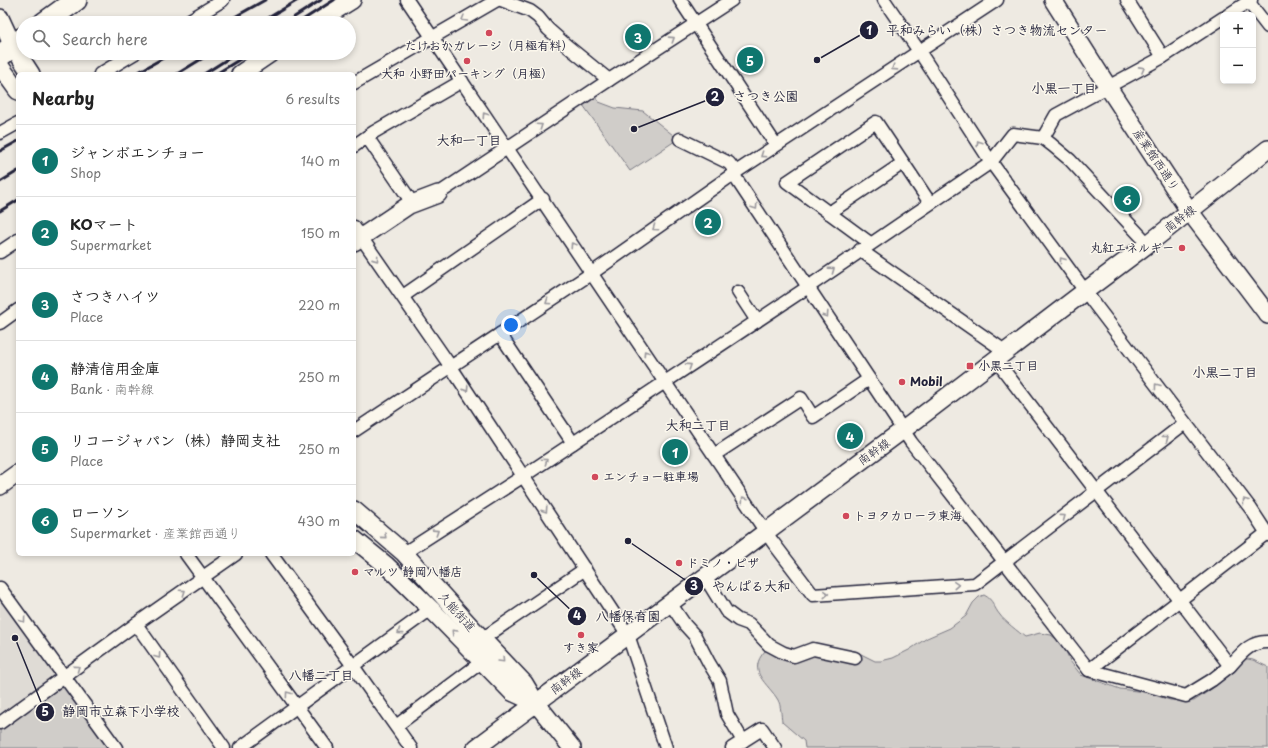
<!DOCTYPE html>
<meta charset="utf-8">
<style>
body{margin:0;font-family:"Playpen Sans","Klee One",sans-serif;background:#f2f2f2;color:#222}
.controls{position:absolute;right:12px;top:12px;display:grid;overflow:hidden;border-radius:6px;box-shadow:0 2px 6px #0003}
.controls button{width:36px;height:36px;display:grid;place-items:center;padding:0;border:0;border-bottom:1px solid #e0e0e0;background:#fff;color:#222;font:20px sans-serif}
.you{position:absolute;left:511px;top:325px;width:14px;height:14px;margin:-10px;border:3px solid #fff;border-radius:50%;background:#1a73e8;box-shadow:0 0 0 6px #1a73e833}
.badge{display:grid;place-items:center;width:26px;height:26px;border-radius:50%;background:#0f766e;color:#fff;font-size:13px;font-weight:700}
.pin{position:absolute;translate:-50% -50%;border:2px solid #fff;box-shadow:0 1px 4px #0006}
.list{margin:0;padding:0;list-style:none}
h2{display:flex;justify-content:space-between;align-items:center;height:52px;margin:0;padding:0 16px;font-size:17px}
h2 small{font-size:13px;font-weight:400;color:#767676}
.list li{display:grid;grid-template-columns:26px 1fr auto;gap:12px;align-items:center;box-sizing:border-box;height:72px;padding:0 16px;border-top:1px solid #e0e0e0}
.list b{display:block;font-size:15px;white-space:nowrap}
.list p{margin:0;font-size:13px;white-space:nowrap;color:#767676}
.list em{font-size:13px;font-style:normal;color:#767676}
.icon{flex:none;width:22px;height:22px;fill:none;stroke:currentColor;stroke-width:2;stroke-linecap:round;stroke-linejoin:round}
.map{position:relative;flex:none;width:1268px;height:748px;overflow:hidden}
.search{position:absolute;background:#fff;box-shadow:0 2px 6px #0003;left:16px;top:16px;width:340px;height:44px;display:flex;align-items:center;gap:10px;box-sizing:border-box;padding:0 14px;border-radius:22px;color:#767676;font-size:15px}
.panel{position:absolute;background:#fff;box-shadow:0 2px 6px #0003;left:16px;top:72px;width:340px;height:484px;border-radius:6px}
.map>svg:first-child{display:block}
.built{fill:#dfdbd5}
.green{fill:#d0cdc9;stroke:#797882}
.lines{fill:none;stroke-linecap:round;stroke-linejoin:round}
.street-casing{stroke:#22223b;stroke-width:15}
.secondary-casing{stroke:#22223b;stroke-width:20}
.highway-casing{stroke:#22223b;stroke-width:24}
.street{stroke:#fbf7ec;stroke-width:12}
.secondary{stroke:#fbf7ec;stroke-width:17}
.highway{stroke:#fbf7ec;stroke-width:21}
.rail{stroke:#22223b;stroke-width:3}
.oneway{stroke:#99979c}
.poi-dot{fill:#d1495b;stroke:#fbf7ec;stroke-width:1.5}
.labels{text-anchor:middle;stroke-width:3;stroke-linejoin:round;paint-order:stroke}
.poi-label{font-size:12px;font-weight:bold;fill:#22223b;stroke:#fbf7ec;text-anchor:start}
.street-label{font-size:12px;fill:#22223b;stroke:#fbf7ec}
.neighbourhood-label{font-size:13px;font-weight:bold;fill:#22223b;stroke:#fbf7ec}
.leader{fill:none;stroke:#22223b;stroke-width:1.5}
.callout-dot{fill:#22223b;stroke:#fbf7ec;stroke-width:1.5}
.mark-label{font-size:12px;text-anchor:middle;font-weight:bold;fill:#fff}
.callout-label{font-size:13px;text-anchor:middle;font-weight:bold;fill:#22223b;stroke:#fbf7ec;stroke-width:3;stroke-linejoin:round;paint-order:stroke}
</style>
<div class="map">
<svg width="1268" height="748" viewBox="0 0 1268 748">
<rect width="100%" height="100%" fill="#eeeae2"/>
<filter id="ink" filterUnits="userSpaceOnUse"><feTurbulence type="fractalNoise" baseFrequency=".025" numOctaves="2"/><feDisplacementMap in="SourceGraphic" scale="8" xChannelSelector="R" yChannelSelector="G"/><feConvolveMatrix kernelMatrix="1 2 1 2 8 2 1 2 1" color-interpolation-filters="sRGB"/></filter>
<g filter="url(#ink)">
<polygon class="built" points="0,596 54,671 54,676 0,713"/>
<g class="green">
<polygon points="595,97 599,102 615,108 643,111 678,139 630,171 583,105"/>
<path d="M984 595C994 600 993 607 1000 615 1003 620 1020 633 1025 637L1040 633 1051 635 1063 644 1070 661 1081 675 1120 689 1145 692 1170 700 1194 701 1210 690 1231 674 1242 658 1253 660 1268 667V748H805L804 741 782 722C781 715 781 705 778 700 768 683 746 672 765 651L832 648 855 651 875 661H881L893 658 909 650 927 638 950 628 966 616 973 603 979 597Z"/>
<polygon points="63,683 111,748 0,748 0,727"/>
</g>
<g class="lines">
<defs>
<g id="street">
<polyline points="407,0 772,541 813,595 975,584 1185,423"/>
<polyline points="501,0 530,11 538,17 548,29 566,45 609,80"/>
<polyline points="680,0 776,145"/>
<polyline points="884,0 919,51 991,162 1093,302 1251,509 1268,535"/>
<polyline points="1127,0 1163,57"/>
<polyline points="1247,0 1268,27"/>
<polyline points="1228,15 1251,0"/>
<polyline points="185,23 223,0"/>
<polyline points="100,74 135,53"/>
<polyline points="354,83 497,0"/>
<polyline points="0,133 18,123"/>
<polyline points="367,137 413,204"/>
<polyline points="1043,138 1056,115 1163,57 1223,18"/>
<polyline points="680,139 729,163 736,172"/>
<polyline points="354,146 374,132 462,81"/>
<polyline points="733,174 911,442 1089,670 1268,532"/>
<polyline points="438,194 609,80 732,0"/>
<polyline points="829,213 903,163"/>
<polyline points="354,227 451,367 628,635 666,748"/>
<polyline points="870,243 787,182 876,122 930,203"/>
<polyline points="860,250 1006,352"/>
<polyline points="0,252 18,240"/>
<polyline points="738,292 757,321"/>
<polyline points="403,296 543,199"/>
<polyline points="0,323 18,310"/>
<polyline points="500,334 573,443"/>
<path d="M996 360 1230 666C1241 654 1250 641 1268 642"/>
<polyline points="354,431 592,273 739,170 997,0"/>
<polyline points="714,455 801,398 813,417 869,379"/>
<polyline points="404,553 522,477 808,287 991,162 1013,134 1043,138 1052,145 1070,160 1148,244"/>
<polyline points="186,554 327,748"/>
<polyline points="271,554 353,666 411,748"/>
<polyline points="705,577 726,611 738,620 749,624 769,645 784,653 794,656 813,649 855,658"/>
<polyline points="0,588 116,748"/>
<polyline points="670,603 685,625 695,636 709,663 720,681 727,714 743,741"/>
<polyline points="136,624 224,748"/>
<polyline points="482,639 585,569"/>
<polyline points="1089,670 1186,696 1212,680 1230,666"/>
<polyline points="0,723 136,624 236,554"/>
<polyline points="396,726 483,661"/>
<polyline points="240,748 431,609"/>
<polyline points="732,748 762,729 775,748"/>
</g>
<g id="secondary">
<polyline points="1053,0 1108,87 1190,212 1268,315"/>
<polyline points="0,18 13,46 31,74"/>
<polyline points="315,23 352,0"/>
<polyline points="0,66 18,91"/>
<polyline points="240,74 271,53"/>
<polyline points="354,242 409,205 438,194"/>
<polyline points="0,486 18,473"/>
<polyline points="354,510 404,553 471,627 524,683 536,703 572,748"/>
<polyline points="354,539 386,565 431,609 512,692 536,703"/>
<polyline points="476,748 705,577 911,424 1076,298 1148,244 1268,149"/>
</g>
<g id="highway">
<polyline points="44,23 76,0"/>
<polyline points="0,56 23,38"/>
</g>
</defs>
<use href="#street" class="street-casing"/>
<use href="#secondary" class="secondary-casing"/>
<use href="#highway" class="highway-casing"/>
<use href="#street" class="street"/>
<use href="#secondary" class="secondary"/>
<use href="#highway" class="highway"/>
<g class="rail">
<polyline points="224,23 265,0"/>
<polyline points="260,23 298,0"/>
<polyline points="285,23 321,0"/>
<polyline points="298,23 334,0"/>
<polyline points="135,74 172,53"/>
<polyline points="177,74 211,53"/>
<polyline points="204,74 237,53"/>
<polyline points="216,74 250,53"/>
<polyline points="0,151 18,141"/>
<polyline points="0,182 18,171"/>
<polyline points="0,211 18,200"/>
</g>
</g>
<defs><path id="oneway-chevron" d="M-2-3.5L2.5 0L-2 3.5" fill="none" stroke-width="1.6" stroke-linecap="round" stroke-linejoin="round"/></defs>
<g class="oneway">
<use href="#oneway-chevron" transform="translate(464 19) rotate(150)"/>
<use href="#oneway-chevron" transform="translate(672 39) rotate(-33)"/>
<use href="#oneway-chevron" transform="translate(894 68) rotate(147)"/>
<use href="#oneway-chevron" transform="translate(1142 69) rotate(-29)"/>
<use href="#oneway-chevron" transform="translate(485 115) rotate(-124)"/>
<use href="#oneway-chevron" transform="translate(540 126) rotate(-34)"/>
<use href="#oneway-chevron" transform="translate(979 143) rotate(-123)"/>
<use href="#oneway-chevron" transform="translate(763 155) rotate(146)"/>
<use href="#oneway-chevron" transform="translate(755 207) rotate(56)"/>
<use href="#oneway-chevron" transform="translate(655 228) rotate(145)"/>
<use href="#oneway-chevron" transform="translate(573 245) rotate(-124)"/>
<use href="#oneway-chevron" transform="translate(376 259) rotate(55)"/>
<use href="#oneway-chevron" transform="translate(1062 260) rotate(-126)"/>
<use href="#oneway-chevron" transform="translate(832 270) rotate(-35)"/>
<use href="#oneway-chevron" transform="translate(548 302) rotate(146)"/>
<use href="#oneway-chevron" transform="translate(826 315) rotate(57)"/>
<use href="#oneway-chevron" transform="translate(646 353) rotate(-124)"/>
<use href="#oneway-chevron" transform="translate(689 366) rotate(-33)"/>
<use href="#oneway-chevron" transform="translate(1157 386) rotate(-127)"/>
<use href="#oneway-chevron" transform="translate(466 389) rotate(57)"/>
<use href="#oneway-chevron" transform="translate(1166 438) rotate(-38)"/>
<use href="#oneway-chevron" transform="translate(545 461) rotate(-34)"/>
<use href="#oneway-chevron" transform="translate(744 499) rotate(-124)"/>
<use href="#oneway-chevron" transform="translate(1245 501) rotate(-127)"/>
<use href="#oneway-chevron" transform="translate(545 510) rotate(56)"/>
<use href="#oneway-chevron" transform="translate(1063 517) rotate(-37)"/>
<use href="#oneway-chevron" transform="translate(436 532) rotate(-33)"/>
<use href="#oneway-chevron" transform="translate(384 536) rotate(41)"/>
<use href="#oneway-chevron" transform="translate(956 585) rotate(-4)"/>
<use href="#oneway-chevron" transform="translate(183 592) rotate(-34)"/>
<use href="#oneway-chevron" transform="translate(826 594) rotate(-4)"/>
<use href="#oneway-chevron" transform="translate(23 620) rotate(54)"/>
<use href="#oneway-chevron" transform="translate(400 632) rotate(144)"/>
<use href="#oneway-chevron" transform="translate(454 632) rotate(-134)"/>
<use href="#oneway-chevron" transform="translate(158 656) rotate(54)"/>
<use href="#oneway-chevron" transform="translate(502 660) rotate(46)"/>
<use href="#oneway-chevron" transform="translate(77 668) rotate(-36)"/>
<use href="#oneway-chevron" transform="translate(288 694) rotate(-126)"/>
</g>
</g>
<g class="poi-dot">
<circle cx="489" cy="33" r="4"/>
<circle cx="467" cy="61" r="4"/>
<circle cx="1182" cy="248" r="4"/>
<rect x="966" y="362" width="8" height="8" rx="2"/>
<circle cx="902" cy="382" r="4"/>
<circle cx="595" cy="477" r="4"/>
<circle cx="846" cy="516" r="4"/>
<circle cx="679" cy="563" r="4"/>
<circle cx="355" cy="572" r="4"/>
<circle cx="581" cy="635" r="4"/>
</g>
<g class="labels">
<g class="poi-label">
<text x="489" y="50" text-anchor="middle">たけおかガレージ（月極有料）</text>
<text x="467" y="78" text-anchor="middle">大和 小野田パーキング（月極）</text>
<text x="1174" y="252" text-anchor="end">丸紅エネルギー</text>
<text x="978" y="370">小黒二丁目</text>
<text x="910" y="386">Mobil</text>
<text x="603" y="481">エンチョー駐車場</text>
<text x="854" y="520">トヨタカローラ東海</text>
<text x="687" y="567">ドミノ・ピザ</text>
<text x="363" y="576">マルツ 静岡八幡店</text>
<text x="581" y="652" text-anchor="middle">すき家</text>
</g>
<g class="street-label">
<text transform="translate(1156 160) rotate(56)" y="4">産業館西通り</text>
<text transform="translate(1180 219) rotate(-38)" y="4">南幹線</text>
<text transform="translate(874 452) rotate(-36)" y="4">南幹線</text>
<text transform="translate(457 612) rotate(48)" y="4">久能街道</text>
<text transform="translate(566 681) rotate(-37)" y="4">南幹線</text>
</g>
<g class="neighbourhood-label">
<text x="1064" y="93">小黒一丁目</text>
<text x="469" y="145">大和一丁目</text>
<text x="1225" y="377">小黒二丁目</text>
<text x="698" y="430">大和二丁目</text>
<text x="321" y="680">八幡二丁目</text>
</g>
</g>
<path class="leader" d="M817 60L869 30M634 129L715 97M628 541L694 586M534 575L577 616M15 638L45 712"/>
<g class="callout-dot">
<circle cx="817" cy="60" r="4"/>
<circle cx="634" cy="129" r="4"/>
<circle cx="628" cy="541" r="4"/>
<circle cx="534" cy="575" r="4"/>
<circle cx="15" cy="638" r="4"/>
<circle cx="869" cy="30" r="10"/>
<circle cx="715" cy="97" r="10"/>
<circle cx="694" cy="586" r="10"/>
<circle cx="577" cy="616" r="10"/>
<circle cx="45" cy="712" r="10"/>
</g>
<g class="mark-label">
<text x="869" y="35">1</text>
<text x="715" y="101">2</text>
<text x="694" y="590">3</text>
<text x="577" y="620">4</text>
<text x="45" y="716">5</text>
</g>
<g class="callout-label">
<text x="997" y="35">平和みらい（株）さつき物流センター</text>
<text x="766" y="101">さつき公園</text>
<text x="751" y="591">やんぱる大和</text>
<text x="628" y="621">八幡保育園</text>
<text x="121" y="716">静岡市立森下小学校</text>
</g>
</svg>
<div class="controls">
<button>+</button>
<button>−</button>
</div>
<div class="you"></div>
<div class="pin badge" style="left:675px;top:452px">1</div>
<div class="pin badge" style="left:708px;top:222px">2</div>
<div class="pin badge" style="left:638px;top:37px">3</div>
<div class="pin badge" style="left:850px;top:436px">4</div>
<div class="pin badge" style="left:750px;top:60px">5</div>
<div class="pin badge" style="left:1127px;top:199px">6</div>
<div class="search"><svg class="icon" aria-label="search" viewBox="0 0 24 24"><circle cx="10" cy="10" r="6"/><path d="M15 15l6 6"/></svg>Search here</div>
<section class="panel">
<h2>Nearby<small>6 results</small></h2>
<ul class="list">
<li><span class="badge">1</span><div><b>ジャンボエンチョー</b><p>Shop</p></div><em>140 m</em></li>
<li><span class="badge">2</span><div><b>KOマート</b><p>Supermarket</p></div><em>150 m</em></li>
<li><span class="badge">3</span><div><b>さつきハイツ</b><p>Place</p></div><em>220 m</em></li>
<li><span class="badge">4</span><div><b>静清信用金庫</b><p>Bank · 南幹線</p></div><em>250 m</em></li>
<li><span class="badge">5</span><div><b>リコージャパン（株）静岡支社</b><p>Place</p></div><em>250 m</em></li>
<li><span class="badge">6</span><div><b>ローソン</b><p>Supermarket · 産業館西通り</p></div><em>430 m</em></li>
</ul>
</section>
</div>
